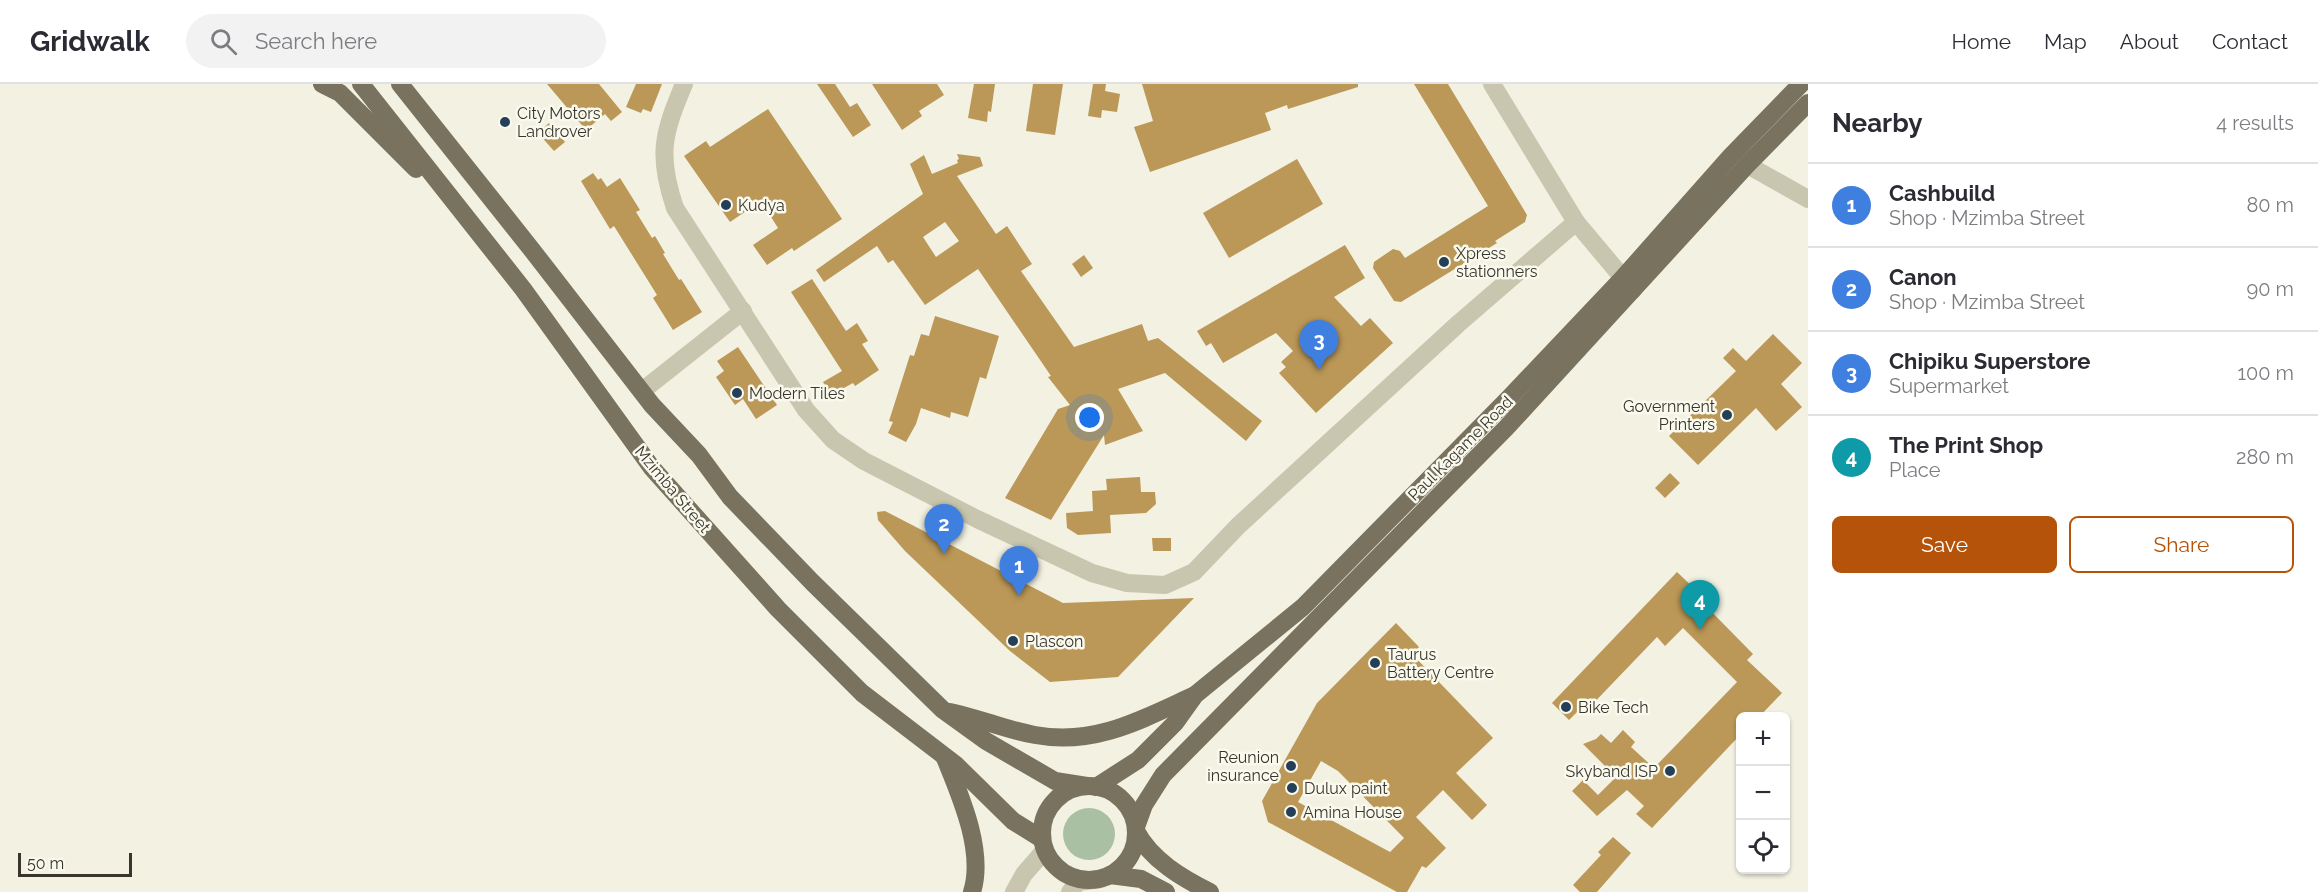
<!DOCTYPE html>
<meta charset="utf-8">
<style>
body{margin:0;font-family:Raleway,sans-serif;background:#f2f2f3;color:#2b2b33}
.controls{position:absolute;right:18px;bottom:18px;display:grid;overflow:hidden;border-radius:9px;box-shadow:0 2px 4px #0004}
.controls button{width:54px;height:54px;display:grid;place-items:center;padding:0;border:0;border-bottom:2px solid #e1e1e2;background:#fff;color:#2b2b33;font:30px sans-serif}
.scale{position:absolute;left:18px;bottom:15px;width:114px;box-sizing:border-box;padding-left:6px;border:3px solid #39352c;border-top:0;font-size:16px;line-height:21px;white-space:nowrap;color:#39352c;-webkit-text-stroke:4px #f9f9ee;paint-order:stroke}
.you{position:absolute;left:1090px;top:334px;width:21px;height:21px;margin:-15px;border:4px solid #fff;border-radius:50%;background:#1a73e8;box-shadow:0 0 0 9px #1a73e833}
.badge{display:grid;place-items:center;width:39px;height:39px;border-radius:50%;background:#b45309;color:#fff;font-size:20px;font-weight:700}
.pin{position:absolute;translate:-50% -50px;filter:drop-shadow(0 2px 3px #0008)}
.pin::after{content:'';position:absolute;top:32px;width:21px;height:18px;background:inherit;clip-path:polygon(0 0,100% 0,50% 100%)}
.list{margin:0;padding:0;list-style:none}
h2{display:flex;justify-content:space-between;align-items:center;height:78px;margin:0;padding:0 24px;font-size:26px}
h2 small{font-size:20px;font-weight:400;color:#7c7c81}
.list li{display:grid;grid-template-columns:39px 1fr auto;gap:18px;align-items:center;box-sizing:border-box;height:84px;padding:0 24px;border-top:2px solid #e1e1e2}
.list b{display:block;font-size:22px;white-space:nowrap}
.list p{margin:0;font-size:20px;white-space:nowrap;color:#7c7c81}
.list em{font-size:20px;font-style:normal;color:#7c7c81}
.actions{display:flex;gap:12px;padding:18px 24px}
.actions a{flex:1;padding:14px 0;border:2px solid #b45309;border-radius:9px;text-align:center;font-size:21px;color:#b45309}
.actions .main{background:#b45309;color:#fff}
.icon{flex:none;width:33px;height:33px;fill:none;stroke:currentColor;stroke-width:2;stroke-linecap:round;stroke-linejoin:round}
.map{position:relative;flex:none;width:1808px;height:808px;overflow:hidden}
header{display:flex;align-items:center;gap:36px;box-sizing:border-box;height:84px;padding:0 30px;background:#fff;border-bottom:2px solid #e1e1e2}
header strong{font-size:28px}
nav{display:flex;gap:33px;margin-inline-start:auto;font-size:21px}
.search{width:420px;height:54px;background:#f2f2f3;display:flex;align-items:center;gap:15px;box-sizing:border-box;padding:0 21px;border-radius:33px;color:#7c7c81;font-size:22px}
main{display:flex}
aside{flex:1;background:#fff}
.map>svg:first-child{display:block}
.green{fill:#aac0a3}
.building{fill:#bb9857;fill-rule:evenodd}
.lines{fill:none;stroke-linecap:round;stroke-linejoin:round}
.minor{stroke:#c9c6af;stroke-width:18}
.major{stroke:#79725f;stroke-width:18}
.poi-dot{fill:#253f57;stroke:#f9f9ee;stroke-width:2}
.labels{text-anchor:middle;stroke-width:5;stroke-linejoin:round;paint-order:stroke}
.poi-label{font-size:16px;fill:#39352c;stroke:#f9f9ee;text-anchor:start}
.street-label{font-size:16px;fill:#39352c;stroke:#f9f9ee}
</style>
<header>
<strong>Gridwalk</strong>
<div class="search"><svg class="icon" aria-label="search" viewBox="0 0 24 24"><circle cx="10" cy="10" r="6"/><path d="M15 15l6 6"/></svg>Search here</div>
<nav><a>Home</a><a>Map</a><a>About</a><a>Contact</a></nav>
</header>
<main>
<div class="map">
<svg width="1808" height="808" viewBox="0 0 1808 808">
<rect width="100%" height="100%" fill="#f2f1e2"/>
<circle class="green" cx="1089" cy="750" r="26"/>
<g class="building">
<polygon points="547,0 599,0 622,28 611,37 605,30 586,46"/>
<polygon points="636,0 662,0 651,28 643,25 641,29 626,23"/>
<polygon points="817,0 835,0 850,23 857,19 871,41 853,53"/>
<polygon points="872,0 937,0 944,11 919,27 922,32 902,46"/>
<polygon points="974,0 995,0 991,28 988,27 987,38 968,34"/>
<polygon points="1033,0 1063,0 1055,51 1026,47"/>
<polygon points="1093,0 1106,0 1105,7 1120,10 1117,28 1102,26 1101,34 1088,32"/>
<polygon points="1142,0 1358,0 1358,3 1288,25 1287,21 1265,29 1271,46 1150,88 1134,43 1153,37"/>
<polygon points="1414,0 1448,0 1527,131 1525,138 1495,157 1497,159 1401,218 1394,217 1373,184 1374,178 1393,165 1400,167 1405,174 1488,122"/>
<polygon points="768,25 842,135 794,167 792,164 767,181 753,161 778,144 761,117 730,138 684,72 706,57 710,63"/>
<polygon points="549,39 565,58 554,67 538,49"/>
<path d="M957 70 980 73 983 82 957 92 996 150 1007 142 1032 180 1021 187 1074 263 1142 240 1148 257 1158 254 1262 337 1246 357 1165 289 1118 305 1143 347 1105 361 1104 351 1051 436 1005 414 1058 325 1070 321 1048 293 1051 292 978 185 925 221 893 176 888 179 877 162 824 198 816 186 923 110 910 80 924 71 932 90 958 79 957 76 959 75ZM945 138 959 157 936 173 923 153Z"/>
<polygon points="1297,75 1323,120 1229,174 1203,129"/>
<polygon points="593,89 598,96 601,94 607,103 620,94 640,126 636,128 652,154 655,152 665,169 663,170 679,196 681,195 702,228 673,246 653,214 657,211 614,142 610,145 581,97"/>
<polygon points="1345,161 1365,194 1334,213 1361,242 1370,234 1393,259 1316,329 1279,289 1286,283 1281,278 1293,267 1276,249 1223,279 1211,259 1206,262 1197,247"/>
<polygon points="1084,171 1093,184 1081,193 1072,180"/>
<polygon points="812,195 846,247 857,239 868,257 862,260 879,286 855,302 853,299 831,311 823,298 842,287 791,208"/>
<polygon points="935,232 999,252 986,295 980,293 968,333 951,328 950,334 921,324 916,340 906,358 888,349 893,338 889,337 910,271 914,272 921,250 929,252"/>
<polygon points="1773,250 1802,279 1781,300 1802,323 1776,347 1756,324 1698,381 1669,352 1736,287 1723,274 1733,264 1746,277"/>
<polygon points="738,263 777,321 756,335 743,315 735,321 716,293 724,287 717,277"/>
<polygon points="1670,389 1680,399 1665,414 1655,404"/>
<polygon points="1140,393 1141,408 1155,408 1156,420 1146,429 1110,431 1111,449 1078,451 1067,444 1066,429 1093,427 1092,407 1107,406 1106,395"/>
<polygon points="885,427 1063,519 1194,514 1118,593 1050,598 1010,567 905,467 878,436 877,428"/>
<polygon points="1152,454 1171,454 1171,467 1153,467"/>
<polygon points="1677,488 1699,509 1696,512 1753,570 1747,576 1782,609 1759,633 1740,633 1740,651 1652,744 1636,730 1644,722 1627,706 1597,732 1572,707 1583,696 1598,711 1616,693 1583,660 1596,655 1601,650 1611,659 1623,646 1635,658 1631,663 1654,684 1737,598 1683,544 1665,562 1657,553 1585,628 1581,624 1569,636 1552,619"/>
<path d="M1396 539 1419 563 1412 570 1493 654 1456 689 1487 721 1472 736 1443 706 1416 733 1446 764 1426 784 1422 782 1407 808H1397L1268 738 1262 717 1317 619ZM1321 677 1338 687 1404 754 1390 768 1298 718Z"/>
<polygon points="1613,753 1631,769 1597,808 1580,808 1573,801 1601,771 1598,768"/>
</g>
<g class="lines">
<g class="minor">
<path d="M684 0C663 50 657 71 675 124L806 326 833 356 864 377 977 435 1092 489 1127 499 1165 501 1194 488 1238 442 1312 374 1458 240 1576 138"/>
<polyline points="1492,0 1576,138 1633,206"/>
<polyline points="1735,74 1808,115"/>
<polyline points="642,307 743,227"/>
<polyline points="1014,808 1024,790 1045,766"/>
<polyline points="1070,808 1078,798 1101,795"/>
</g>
<g class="major">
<polyline points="322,0 340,9 416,85"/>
<polyline points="361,0 523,205 652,384 778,525 862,609 956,681 1013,737 1042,755"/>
<polyline points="400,0 532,166 652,321 699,371 730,413 813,499 943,626 986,657 1055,697 1087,702"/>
<path d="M950 628C979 634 1006 646 1035 651 1094 662 1141 636 1193 612"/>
<path d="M945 674C960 711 985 767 972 808"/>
<circle cx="1089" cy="749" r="47"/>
<polyline points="1096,703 1138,676 1175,639 1195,611 1303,523 1509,314 1622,195 1731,72 1801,0"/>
<polyline points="1136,743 1144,721 1163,691 1506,344 1747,81 1808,19"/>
<path d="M1136 747C1151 776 1182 794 1210 808"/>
<polyline points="1110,791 1141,795 1166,808"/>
</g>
</g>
<g class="poi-dot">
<circle cx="505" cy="38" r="6"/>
<circle cx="726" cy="121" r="6"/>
<circle cx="1444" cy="178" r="6"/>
<circle cx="737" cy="309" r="6"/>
<circle cx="1727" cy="331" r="6"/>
<circle cx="1013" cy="557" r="6"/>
<circle cx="1375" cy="579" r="6"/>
<circle cx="1566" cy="623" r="6"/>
<circle cx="1291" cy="682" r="6"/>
<circle cx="1670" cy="687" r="6"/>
<circle cx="1292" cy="704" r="6"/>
<circle cx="1291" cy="728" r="6"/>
</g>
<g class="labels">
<g class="poi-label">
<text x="517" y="35">City Motors<tspan x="517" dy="18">Landrover</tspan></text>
<text x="738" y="127">Kudya</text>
<text x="1456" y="175">Xpress<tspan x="1456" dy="18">stationners</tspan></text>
<text x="749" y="315">Modern Tiles</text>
<text x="1715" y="328" text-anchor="end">Government<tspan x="1715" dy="18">Printers</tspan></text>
<text x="1025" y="563">Plascon</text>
<text x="1387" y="576">Taurus<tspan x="1387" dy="18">Battery Centre</tspan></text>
<text x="1578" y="629">Bike Tech</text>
<text x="1279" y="679" text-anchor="end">Reunion<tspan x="1279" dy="18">insurance</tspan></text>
<text x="1658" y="693" text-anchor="end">Skyband ISP</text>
<text x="1304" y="710">Dulux paint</text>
<text x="1303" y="734">Amina House</text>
</g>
<g class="street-label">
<text transform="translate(1460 364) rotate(-45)" y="6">Paul Kagame Road</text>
<text transform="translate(673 405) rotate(50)" y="6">Mzimba Street</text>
</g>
</g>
</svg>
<div class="controls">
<button>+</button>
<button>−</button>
<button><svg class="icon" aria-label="locate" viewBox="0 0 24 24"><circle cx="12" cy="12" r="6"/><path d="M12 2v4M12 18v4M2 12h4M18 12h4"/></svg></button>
</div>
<div class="scale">50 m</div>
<div class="you"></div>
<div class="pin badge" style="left:1019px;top:512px;background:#3f7fe0">1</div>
<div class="pin badge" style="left:944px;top:470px;background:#3f7fe0">2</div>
<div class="pin badge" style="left:1319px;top:286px;background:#3f7fe0">3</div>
<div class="pin badge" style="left:1700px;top:546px;background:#0f9aa8">4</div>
</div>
<aside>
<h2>Nearby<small>4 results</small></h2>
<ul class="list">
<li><span class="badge" style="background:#3f7fe0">1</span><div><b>Cashbuild</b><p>Shop · Mzimba Street</p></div><em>80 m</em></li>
<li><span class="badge" style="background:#3f7fe0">2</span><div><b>Canon</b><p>Shop · Mzimba Street</p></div><em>90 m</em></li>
<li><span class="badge" style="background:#3f7fe0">3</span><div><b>Chipiku Superstore</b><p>Supermarket</p></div><em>100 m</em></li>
<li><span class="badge" style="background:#0f9aa8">4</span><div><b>The Print Shop</b><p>Place</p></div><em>280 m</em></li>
</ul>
<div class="actions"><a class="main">Save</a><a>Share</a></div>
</aside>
</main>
